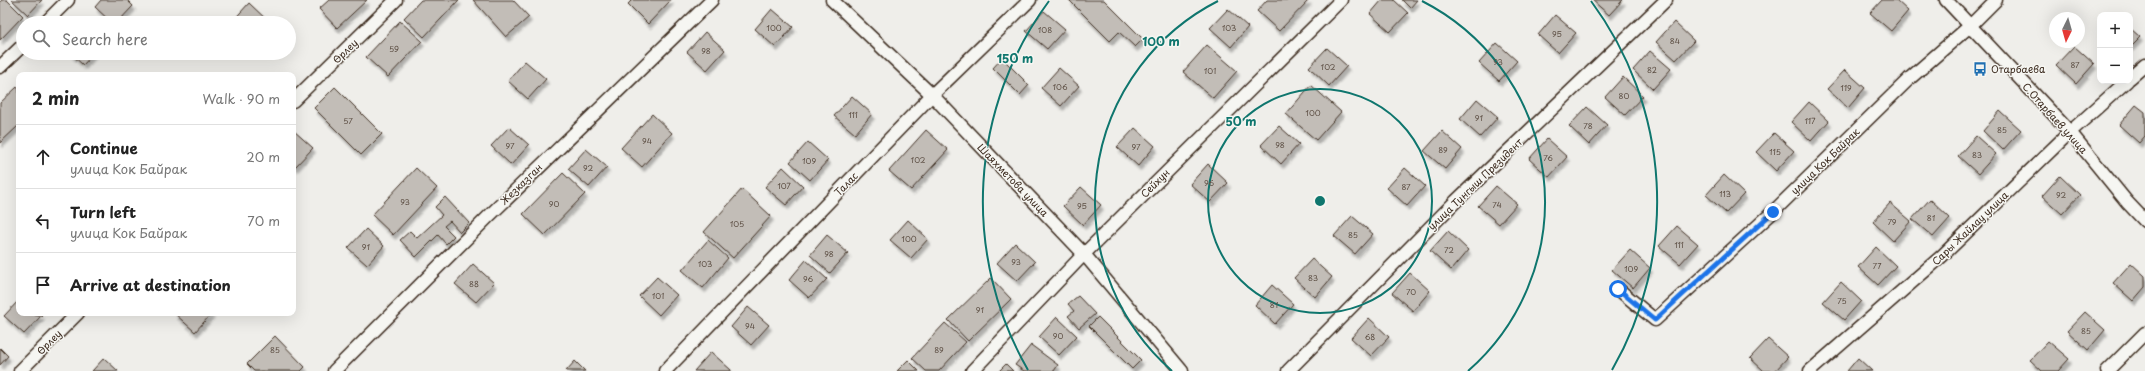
<!DOCTYPE html>
<meta charset="utf-8">
<style>
body{margin:0;font-family:"Playpen Sans",sans-serif;background:#f2f2f2;color:#222}
.controls{position:absolute;right:12px;top:12px;display:grid;overflow:hidden;border-radius:8px;box-shadow:0 4px 16px #0002}
.controls button{width:36px;height:36px;display:grid;place-items:center;padding:0;border:0;border-bottom:1px solid #e0e0e0;background:#fff;color:#222;font:20px sans-serif}
.compass{position:absolute;left:2049px;top:12px;width:36px;height:36px;border-radius:50%;background:#fff;box-shadow:0 4px 16px #0002;rotate:185deg}
.stop{position:absolute;width:12px;height:12px;margin:-9px;border:3px solid #1a73e8;border-radius:50%;background:#fff}
.stop.end{background:#1a73e8;border-color:#fff;box-shadow:0 1px 4px #0008}
.list{margin:0;padding:0;list-style:none}
h2{display:flex;justify-content:space-between;align-items:center;height:52px;margin:0;padding:0 16px;font-size:17px}
h2 small{font-size:13px;font-weight:400;color:#767676}
.list li{display:grid;grid-template-columns:26px 1fr auto;gap:12px;align-items:center;box-sizing:border-box;height:64px;padding:0 16px;border-top:1px solid #e0e0e0}
.list b{display:block;font-size:15px;white-space:nowrap}
.list p{margin:0;font-size:13px;white-space:nowrap;color:#767676}
.list em{font-size:13px;font-style:normal;color:#767676}
.icon{flex:none;width:22px;height:22px;fill:none;stroke:currentColor;stroke-width:2;stroke-linecap:round;stroke-linejoin:round}
.map{position:relative;flex:none;width:2145px;height:371px;overflow:hidden}
.search{position:absolute;background:#fff;box-shadow:0 4px 16px #0002;left:16px;top:16px;width:280px;height:44px;display:flex;align-items:center;gap:10px;box-sizing:border-box;padding:0 14px;border-radius:22px;color:#767676;font-size:15px}
.panel{position:absolute;background:#fff;box-shadow:0 4px 16px #0002;left:16px;top:72px;width:280px;height:244px;border-radius:8px}
.map>svg:first-child{display:block}
.building{fill:#c2bdb7;stroke:#3b2a1e;filter:url(#shadow)}
.lines{fill:none;stroke-linecap:round;stroke-linejoin:round}
.minor-casing{stroke:#3b2a1e;stroke-width:15}
.minor{stroke:#f6f6f2;stroke-width:12}
.route{stroke:#1a73e8;stroke-width:5}
.ring{fill:none;stroke:#0f766e;stroke-width:2}
.labels{text-anchor:middle;stroke-width:3;stroke-linejoin:round;paint-order:stroke}
.number-label{font-size:8px;fill:#5d4f44}
.street-label{font-size:10px;fill:#3b2a1e;stroke:#f6f6f2}
.poi-label{font-size:10px;fill:#3b2a1e;stroke:#f6f6f2;text-anchor:start}
.centre{fill:#0f766e;stroke:#f6f6f2;stroke-width:2}
.ring-label{font-size:12px;text-anchor:middle;font-weight:bold;fill:#0f766e;stroke:#f6f6f2;stroke-width:3;stroke-linejoin:round;paint-order:stroke}
</style>
<div class="map">
<svg width="2145" height="371" viewBox="0 0 2145 371">
<defs>
<filter id="shadow"><feDropShadow dx="2.5" dy="4.5" stdDeviation="1" flood-color="#0004"/></filter>
</defs>
<rect width="100%" height="100%" fill="#efeeea"/>
<filter id="ink" filterUnits="userSpaceOnUse"><feTurbulence type="fractalNoise" baseFrequency=".025" numOctaves="2"/><feDisplacementMap in="SourceGraphic" scale="8" xChannelSelector="R" yChannelSelector="G"/><feConvolveMatrix kernelMatrix="1 2 1 2 8 2 1 2 1" color-interpolation-filters="sRGB"/></filter>
<g filter="url(#ink)">
<g class="building">
<polygon points="2,0 7,0 23,16 0,40 0,2"/>
<polygon points="12,0 42,0 28,15"/>
<polygon points="101,0 127,0 133,6 117,23 112,23 95,7"/>
<polygon points="329,0 367,0 337,28 319,9"/>
<polygon points="421,0 459,0 424,37 404,18"/>
<polygon points="473,0 513,0 529,17 506,37"/>
<polygon points="632,0 671,0 648,24 628,4"/>
<polygon points="1069,0 1104,0 1143,39 1135,47 1119,32 1110,41"/>
<polygon points="1267,0 1309,0 1279,31 1257,11"/>
<polygon points="1382,0 1394,0 1408,13 1390,32 1370,14"/>
<polygon points="1402,0 1417,0 1410,8"/>
<polygon points="1592,0 1623,0 1609,15"/>
<polygon points="1882,0 1896,0 1908,11 1891,31 1870,13"/>
<polygon points="249,3 269,22 268,23 231,23"/>
<polygon points="772,9 793,27 775,47 755,29"/>
<polygon points="1228,9 1248,27 1231,47 1210,28"/>
<polygon points="1044,11 1065,29 1047,49 1026,31"/>
<polygon points="1555,15 1576,33 1558,53 1538,35"/>
<polygon points="400,21 422,41 388,77 366,57"/>
<polygon points="1674,22 1694,41 1676,60 1656,42"/>
<polygon points="2130,28 2140,37 2130,47"/>
<polygon points="705,32 725,50 707,70 687,52"/>
<polygon points="1497,43 1517,61 1499,81 1479,63"/>
<polygon points="1207,45 1237,71 1213,98 1183,72"/>
<polygon points="2074,46 2094,64 2076,84 2056,65"/>
<polygon points="1327,48 1347,66 1329,86 1309,67"/>
<polygon points="1650,51 1671,69 1653,89 1633,70"/>
<polygon points="70,53 94,53 83,65"/>
<polygon points="1002,58 1029,85 1020,95 993,68"/>
<polygon points="525,61 546,79 528,99 508,81"/>
<polygon points="1059,68 1079,86 1061,106 1041,88"/>
<polygon points="1845,70 1865,88 1848,108 1827,89"/>
<polygon points="1623,77 1643,96 1625,115 1605,97"/>
<polygon points="1311,85 1341,112 1316,140 1286,114"/>
<polygon points="17,87 19,90 19,125 0,143 0,103"/>
<polygon points="335,87 382,134 361,155 314,108"/>
<polygon points="852,96 872,114 855,134 834,116"/>
<polygon points="1477,99 1498,117 1480,137 1460,119"/>
<polygon points="1809,102 1829,121 1811,141 1791,122"/>
<polygon points="2136,105 2145,112 2145,136 2139,143 2119,125"/>
<polygon points="1587,107 1607,125 1589,145 1569,126"/>
<polygon points="2000,111 2021,130 2003,150 1983,131"/>
<polygon points="652,114 672,133 642,167 621,148"/>
<polygon points="1279,126 1299,144 1281,164 1261,145"/>
<polygon points="509,127 529,145 511,165 491,146"/>
<polygon points="1135,128 1155,146 1138,166 1117,147"/>
<polygon points="293,130 313,148 295,167 293,165"/>
<polygon points="926,130 948,150 911,190 889,171"/>
<polygon points="1442,131 1462,149 1445,169 1424,151"/>
<polygon points="1774,133 1794,151 1776,171 1756,152"/>
<polygon points="1976,136 1996,154 1978,174 1958,156"/>
<polygon points="1547,139 1567,157 1549,177 1529,159"/>
<polygon points="808,142 828,160 810,180 790,162"/>
<polygon points="586,149 607,167 589,187 568,169"/>
<polygon points="1208,164 1228,183 1210,202 1190,184"/>
<polygon points="783,167 803,186 786,205 765,187"/>
<polygon points="416,168 437,188 393,235 372,215"/>
<polygon points="1405,168 1425,186 1407,206 1387,188"/>
<polygon points="563,173 585,194 545,235 523,214"/>
<polygon points="1724,175 1744,194 1726,213 1706,195"/>
<polygon points="2060,176 2080,195 2062,214 2042,196"/>
<polygon points="1496,186 1517,204 1499,224 1478,206"/>
<polygon points="1081,187 1101,205 1083,225 1063,206"/>
<polygon points="742,189 771,216 733,258 704,232"/>
<polygon points="445,197 469,223 460,232 450,221 444,226 454,236 446,244 438,235 416,257 400,240 410,231 417,238 442,215 435,207"/>
<polygon points="1930,199 1950,218 1933,237 1912,219"/>
<polygon points="1890,203 1911,221 1893,241 1873,222"/>
<polygon points="1352,216 1373,234 1355,254 1334,236"/>
<polygon points="908,220 928,239 911,258 890,240"/>
<polygon points="1677,226 1698,244 1680,264 1659,246"/>
<polygon points="366,229 384,246 367,265 348,248"/>
<polygon points="1448,231 1468,250 1451,270 1430,251"/>
<polygon points="827,235 848,253 830,273 810,255"/>
<polygon points="708,240 728,258 703,288 682,270"/>
<polygon points="1015,243 1035,262 1017,281 997,263"/>
<polygon points="1876,247 1896,266 1878,285 1858,267"/>
<polygon points="1630,250 1650,268 1633,288 1612,270"/>
<polygon points="1312,259 1332,277 1315,297 1294,278"/>
<polygon points="806,260 827,279 809,298 789,280"/>
<polygon points="2131,263 2145,276 2145,287 2133,301 2113,283"/>
<polygon points="473,264 494,283 476,302 455,284"/>
<polygon points="1410,273 1430,291 1413,311 1392,293"/>
<polygon points="657,277 677,295 659,315 639,296"/>
<polygon points="991,278 1011,299 968,341 948,320"/>
<polygon points="1841,282 1861,301 1844,320 1823,302"/>
<polygon points="1272,285 1293,304 1275,324 1255,305"/>
<polygon points="1078,296 1095,314 1079,328 1068,316 1074,311 1068,304"/>
<polygon points="19,300 19,313 42,315 24,334 4,316"/>
<polygon points="748,307 769,325 751,345 731,327"/>
<polygon points="2085,312 2105,330 2088,350 2067,331"/>
<polygon points="174,313 212,313 195,332"/>
<polygon points="1057,317 1077,336 1059,355 1039,337"/>
<polygon points="1098,317 1141,360 1132,369 1089,326"/>
<polygon points="1369,318 1389,337 1371,356 1351,338"/>
<polygon points="945,323 966,342 939,371 926,371 912,358"/>
<polygon points="275,336 305,367 301,371 254,371 247,364"/>
<polygon points="1768,339 1788,357 1775,371 1764,371 1750,358"/>
<polygon points="2048,341 2069,359 2058,371 2042,371 2030,360"/>
<polygon points="1031,345 1058,365 1054,371 1024,371 1015,365"/>
<polygon points="0,348 8,356 0,365"/>
<polygon points="711,352 731,370 731,371 694,371"/>
<polygon points="104,358 118,371 92,371"/>
<polygon points="1858,358 1872,371 1847,371"/>
<polygon points="908,360 919,371 897,371"/>
<polygon points="575,361 585,371 566,371"/>
<polygon points="1006,364 1013,371 999,371"/>
</g>
<g class="lines">
<defs>
<g id="minor">
<polyline points="832,0 932,95 1084,254 1182,371"/>
<polyline points="1946,0 2070,132 2127,202 2145,221"/>
<polyline points="45,23 68,0"/>
<polyline points="0,67 23,45"/>
<polyline points="2130,78 2145,65"/>
<polyline points="293,101 396,0"/>
<polyline points="1618,289 1655,320 1773,212 1909,79 1971,25 1996,0"/>
<polyline points="20,371 78,313"/>
<polyline points="334,371 489,216 712,0"/>
<polyline points="665,371 932,95 1030,0"/>
<polyline points="972,371 1084,254 1341,0"/>
<polyline points="1288,371 1456,201 1666,0"/>
<polyline points="1810,371 1942,256 2070,132 2127,81"/>
<polyline points="2107,371 2145,333"/>
</g>
</defs>
<use href="#minor" class="minor-casing"/>
<use href="#minor" class="minor"/>
</g>
</g>
<g class="lines" filter="url(#ink)">
<polyline class="route" points="1618,289 1655,320 1773,212"/>
</g>
<g class="ring">
<circle cx="1320" cy="201" r="112"/>
<path d="M1172 371A225 225 0 0 1 1218 1M1422 1A225 225 0 0 1 1468 371"/>
<path d="M1028 370A337 337 0 0 1 1049 1M1591 1A337 337 0 0 1 1612 370"/>
</g>
<defs>
<symbol id="bus-bare" viewBox="-9 -9 18 18"><path d="M-5-6H5V4H4V6H2V4H-2V6H-4V4H-5ZM-3.5-4V0h7V-4ZM-3.5 1.2v1.5H-2V1.2ZM2 1.2v1.5H3.5V1.2Z" fill="#1f6fb2" stroke="#f6f6f2" stroke-width="2.5" paint-order="stroke"/></symbol>
</defs>
<g fill-rule="evenodd">
<use href="#bus-bare" x="1970" y="59" width="20" height="20"/>
</g>
<g class="labels">
<g class="number-label">
<text x="774" y="31">100</text>
<text x="1229" y="31">103</text>
<text x="1045" y="33">108</text>
<text x="1557" y="37">95</text>
<text x="1675" y="44">84</text>
<text x="394" y="52">59</text>
<text x="706" y="54">98</text>
<text x="1498" y="65">93</text>
<text x="2075" y="68">87</text>
<text x="1328" y="70">102</text>
<text x="1652" y="73">82</text>
<text x="1210" y="74">101</text>
<text x="1060" y="90">106</text>
<text x="1846" y="91">119</text>
<text x="1624" y="99">80</text>
<text x="1313" y="116">100</text>
<text x="853" y="118">111</text>
<text x="1479" y="121">91</text>
<text x="348" y="124">57</text>
<text x="1810" y="124">117</text>
<text x="1588" y="129">78</text>
<text x="2002" y="133">85</text>
<text x="647" y="144">94</text>
<text x="1280" y="148">98</text>
<text x="510" y="149">97</text>
<text x="1136" y="150">97</text>
<text x="1443" y="153">89</text>
<text x="1775" y="155">115</text>
<text x="1977" y="158">83</text>
<text x="1548" y="161">76</text>
<text x="918" y="163">102</text>
<text x="809" y="164">109</text>
<text x="588" y="171">92</text>
<text x="1209" y="186">96</text>
<text x="784" y="189">107</text>
<text x="1406" y="190">87</text>
<text x="1725" y="197">113</text>
<text x="2061" y="198">92</text>
<text x="405" y="205">93</text>
<text x="554" y="207">90</text>
<text x="1497" y="208">74</text>
<text x="1082" y="209">95</text>
<text x="1931" y="221">81</text>
<text x="1892" y="225">79</text>
<text x="737" y="227">105</text>
<text x="1353" y="238">85</text>
<text x="909" y="242">100</text>
<text x="1679" y="248">111</text>
<text x="366" y="250">91</text>
<text x="1449" y="253">72</text>
<text x="829" y="257">98</text>
<text x="1016" y="265">93</text>
<text x="705" y="267">103</text>
<text x="1877" y="269">77</text>
<text x="1631" y="272">109</text>
<text x="1313" y="281">83</text>
<text x="808" y="282">96</text>
<text x="474" y="287">88</text>
<text x="1411" y="295">70</text>
<text x="658" y="299">101</text>
<text x="1842" y="304">75</text>
<text x="1274" y="308">81</text>
<text x="980" y="313">91</text>
<text x="750" y="329">94</text>
<text x="2086" y="334">85</text>
<text x="1058" y="339">90</text>
<text x="1370" y="340">68</text>
<text x="275" y="353">85</text>
<text x="939" y="353">89</text>
</g>
<g class="street-label">
<text transform="translate(345 51) rotate(-44)" y="4">Өрлеу</text>
<text transform="translate(2055 118) rotate(48)" y="4">С.Отарбаев улица</text>
<text transform="translate(1825 161) rotate(-44)" y="4">улица Кок Байрак</text>
<text transform="translate(1013 180) rotate(46)" y="4">Шаяхметова улица</text>
<text transform="translate(1155 183) rotate(-45)" y="4">Сейхун</text>
<text transform="translate(521 184) rotate(-44)" y="4">Жезказган</text>
<text transform="translate(846 184) rotate(-46)" y="4">Талас</text>
<text transform="translate(1475 184) rotate(-44)" y="4">улица Тунгыш Президент</text>
<text transform="translate(1970 228) rotate(-44)" y="4">Сары Жайлау улица</text>
<text transform="translate(49 342) rotate(-45)" y="4">Өрлеу</text>
</g>
<g class="poi-label">
<text x="1991" y="73">Отарбаева</text>
</g>
</g>
<circle cx="1320" cy="201" r="6" class="centre"/>
<g class="ring-label">
<text x="1161" y="46">100 m</text>
<text x="1015" y="63">150 m</text>
<text x="1241" y="126">50 m</text>
</g>
</svg>
<div class="controls">
<button>+</button>
<button>−</button>
</div>
<svg class="compass" viewBox="-18 -18 36 36"><path d="M0-13l5 13h-10z" fill="#e53935"/><path d="M0 13l5-13h-10z" fill="#767676"/></svg>
<div class="stop" style="left:1618px;top:289px"></div>
<div class="stop end" style="left:1773px;top:212px"></div>
<div class="search"><svg class="icon" aria-label="search" viewBox="0 0 24 24"><circle cx="10" cy="10" r="6"/><path d="M15 15l6 6"/></svg>Search here</div>
<section class="panel">
<h2>2 min<small>Walk · 90 m</small></h2>
<ul class="list">
<li><svg class="icon" aria-label="ahead" viewBox="0 0 24 24"><path d="M12 20V5M6 11l6-6 6 6"/></svg><div><b>Continue</b><p>улица Кок Байрак</p></div><em>20 m</em></li>
<li><svg class="icon" aria-label="left" viewBox="0 0 24 24"><path d="M17 20v-9H6M10 6l-5 5 5 5"/></svg><div><b>Turn left</b><p>улица Кок Байрак</p></div><em>70 m</em></li>
<li><svg class="icon" aria-label="arrive" viewBox="0 0 24 24"><path d="M6 21V4h12l-3 4 3 4H6"/></svg><div><b>Arrive at destination</b></div></li>
</ul>
</section>
</div>
